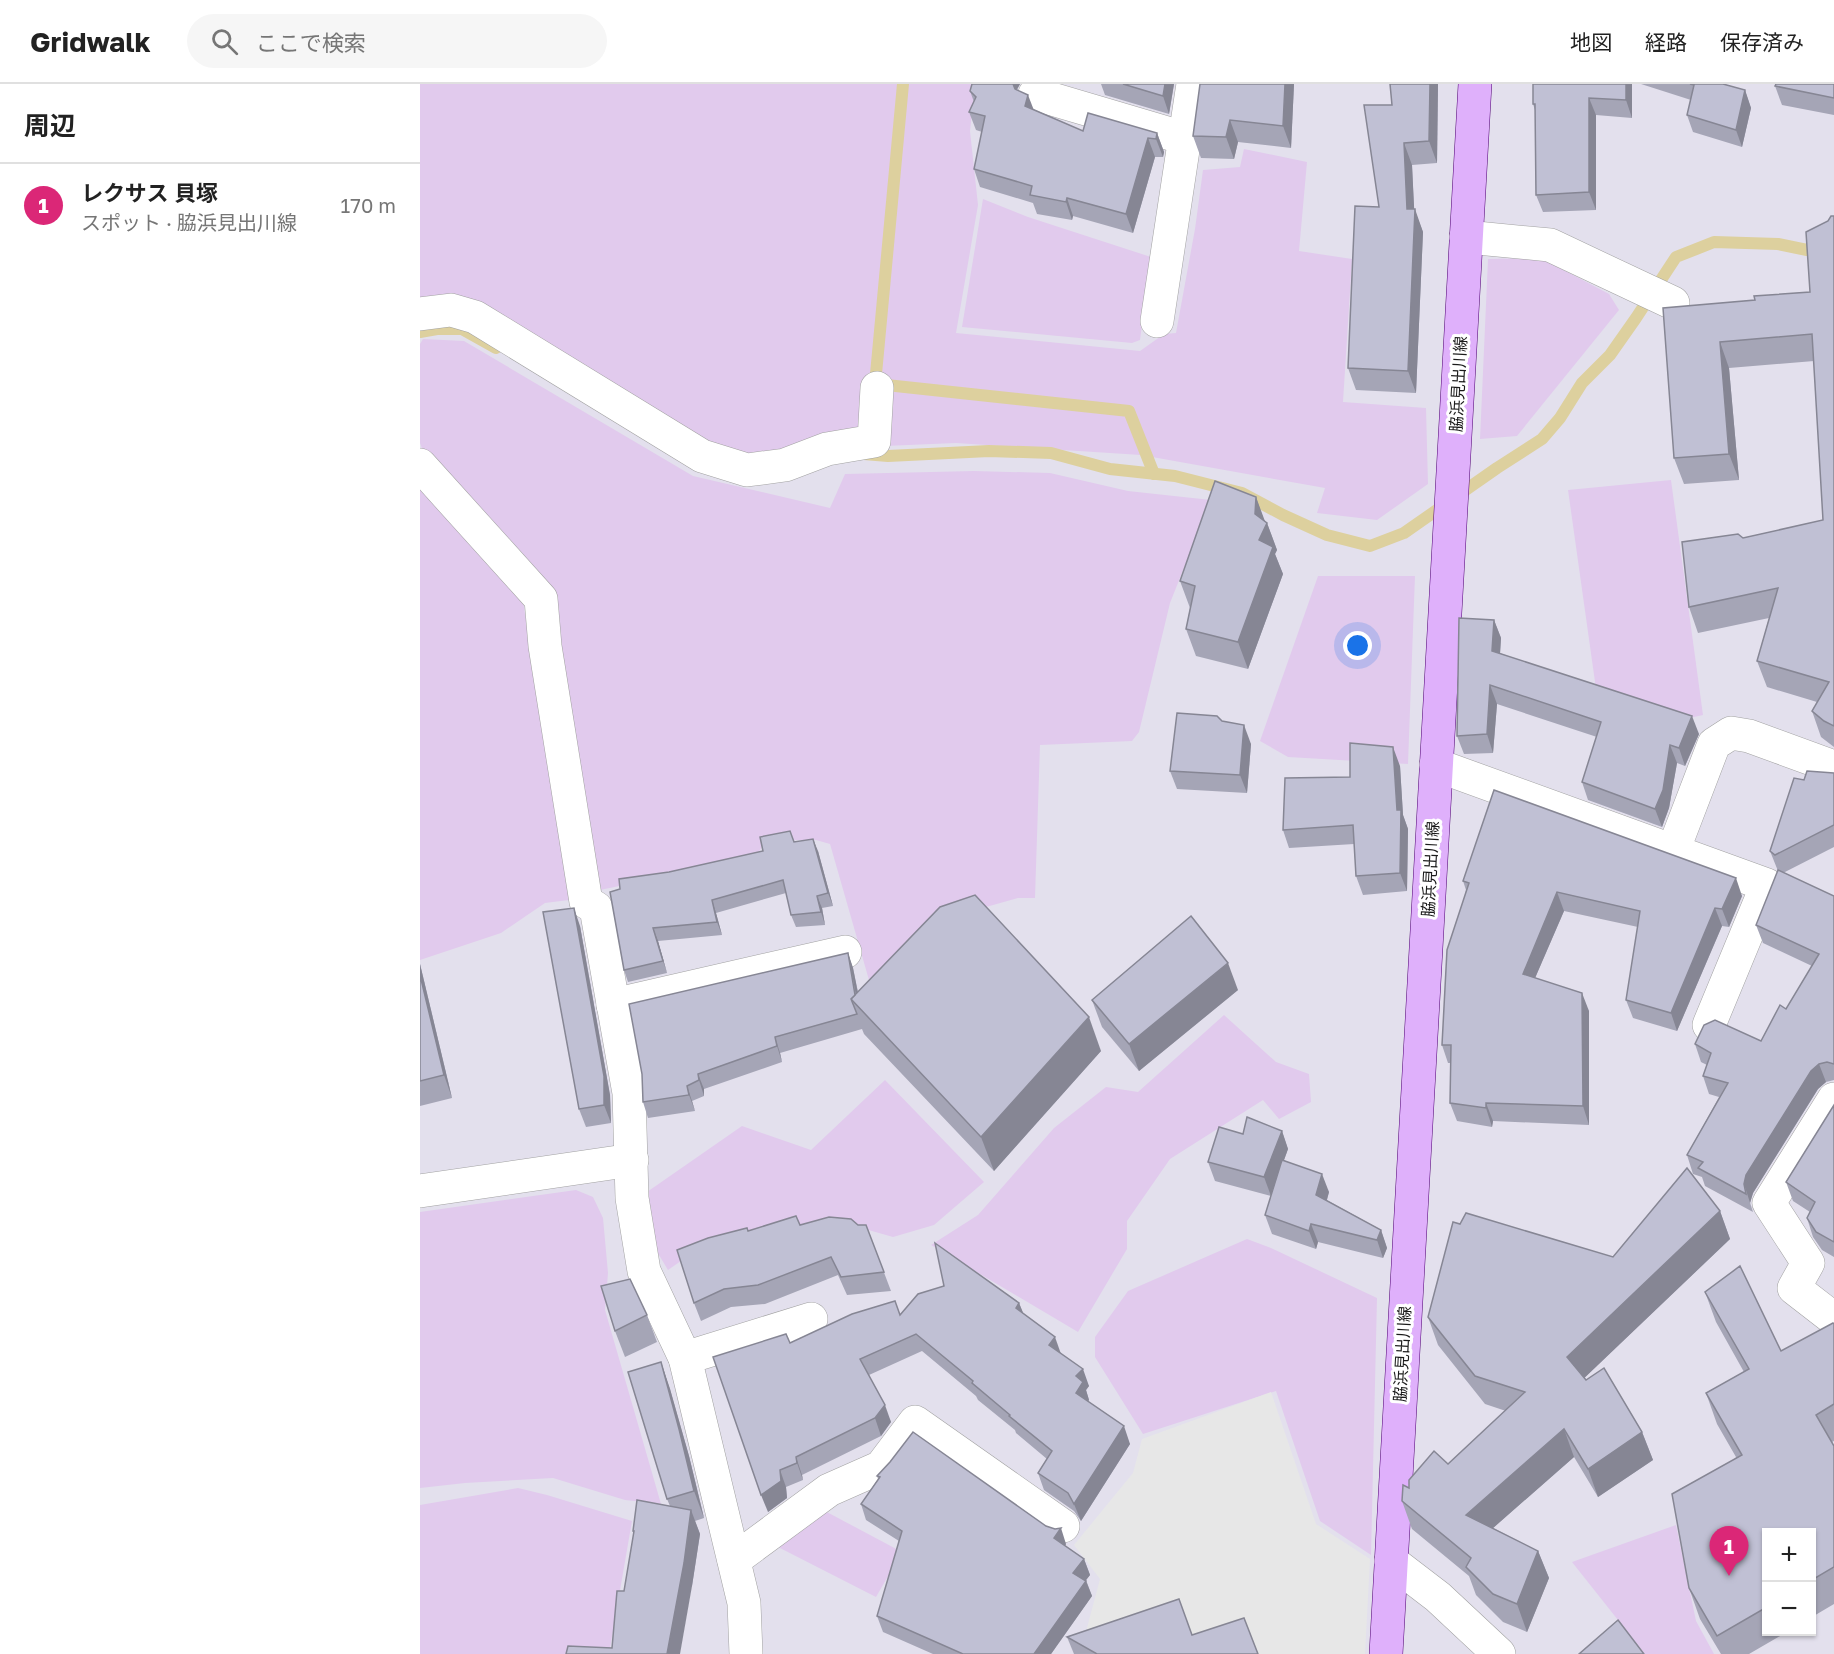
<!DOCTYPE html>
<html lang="ja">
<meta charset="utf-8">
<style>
body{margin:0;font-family:"Golos Text","Noto Sans JP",sans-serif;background:#f6f6f6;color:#222}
.controls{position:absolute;right:18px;bottom:18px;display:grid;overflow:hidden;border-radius:0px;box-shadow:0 2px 4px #0004}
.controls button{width:54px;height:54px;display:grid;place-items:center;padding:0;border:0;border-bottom:2px solid #e0e0e0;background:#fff;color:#222;font:30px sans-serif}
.you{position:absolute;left:938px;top:562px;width:21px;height:21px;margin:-15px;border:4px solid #fff;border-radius:50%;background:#1a73e8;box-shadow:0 0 0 9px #1a73e833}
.badge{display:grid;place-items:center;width:39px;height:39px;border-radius:50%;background:#db2777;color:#fff;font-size:20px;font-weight:700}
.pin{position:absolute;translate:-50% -50px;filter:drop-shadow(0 2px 3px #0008)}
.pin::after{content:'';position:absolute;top:32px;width:21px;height:18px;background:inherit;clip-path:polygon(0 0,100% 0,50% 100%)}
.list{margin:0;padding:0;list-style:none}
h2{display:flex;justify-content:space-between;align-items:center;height:78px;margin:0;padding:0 24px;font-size:26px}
h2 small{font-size:20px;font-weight:400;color:#767676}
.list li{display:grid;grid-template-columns:39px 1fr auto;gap:18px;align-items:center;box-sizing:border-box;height:84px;padding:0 24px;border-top:2px solid #e0e0e0}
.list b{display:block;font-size:22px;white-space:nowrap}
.list p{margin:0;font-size:20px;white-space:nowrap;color:#767676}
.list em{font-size:20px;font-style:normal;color:#767676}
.icon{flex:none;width:33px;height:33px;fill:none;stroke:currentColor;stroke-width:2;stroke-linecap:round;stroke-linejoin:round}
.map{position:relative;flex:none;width:1414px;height:1570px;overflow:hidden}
header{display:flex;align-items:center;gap:36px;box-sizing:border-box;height:84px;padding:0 30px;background:#fff;border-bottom:2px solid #e0e0e0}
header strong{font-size:28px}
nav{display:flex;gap:33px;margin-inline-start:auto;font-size:21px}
.search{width:420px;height:54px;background:#f6f6f6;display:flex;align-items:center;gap:15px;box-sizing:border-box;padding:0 21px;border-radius:33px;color:#767676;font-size:22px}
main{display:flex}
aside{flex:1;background:#fff}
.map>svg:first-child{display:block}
.farmland{fill:#e1caed}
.parking{fill:#e7e7e7}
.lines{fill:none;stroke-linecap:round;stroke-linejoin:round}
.stream{stroke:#ddd09e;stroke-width:12}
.street-casing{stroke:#a2a2a2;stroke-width:34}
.secondary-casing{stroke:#4f0173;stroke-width:34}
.street{stroke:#fff;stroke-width:33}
.secondary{stroke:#dfb0fb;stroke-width:33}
.wall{fill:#a5a5b6}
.shaded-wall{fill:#868694}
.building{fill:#c0c0d4;stroke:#868694;stroke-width:1.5}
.labels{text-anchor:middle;stroke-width:6;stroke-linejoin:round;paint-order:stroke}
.street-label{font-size:16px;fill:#1b1b1b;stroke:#fff}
</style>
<header>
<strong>Gridwalk</strong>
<div class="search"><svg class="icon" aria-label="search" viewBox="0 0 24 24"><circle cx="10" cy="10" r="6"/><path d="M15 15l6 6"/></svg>ここで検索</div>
<nav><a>地図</a><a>経路</a><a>保存済み</a></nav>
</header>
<main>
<aside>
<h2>周辺<small></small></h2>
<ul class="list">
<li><span class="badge">1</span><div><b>レクサス 貝塚</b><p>スポット · 脇浜見出川線</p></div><em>170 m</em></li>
</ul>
</aside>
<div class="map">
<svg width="1414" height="1570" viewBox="0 0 1414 1570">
<rect width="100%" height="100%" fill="#e3e0ed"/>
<g class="farmland">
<polygon points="0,0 555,0 550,47 558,121 536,249 720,267 744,250 756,249 775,145 783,86 820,83 824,65 887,78 879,167 932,175 923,318 1006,324 1008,400 957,436 897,429 905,404 721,371 536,359 417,364 327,386 31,226 0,230"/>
<polygon points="563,115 608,133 731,173 720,256 712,259 542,243"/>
<polygon points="1121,174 1189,210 1199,226 1097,352 1060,355 1068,175"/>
<polygon points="3,255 44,257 273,392 410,424 425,390 554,387 630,389 708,407 791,416 750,519 719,648 712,657 620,661 615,814 598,814 534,832 453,910 410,760 396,756 345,756 336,774 175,807 130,510 4,370 0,359 0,260"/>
<polygon points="1251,396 1283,631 1265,635 1176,605 1148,406"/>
<polygon points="0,403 103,517 149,816 125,819 81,849 0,876"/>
<polygon points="898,492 995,492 988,680 868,673 840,657"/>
<polygon points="804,931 856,978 889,990 891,1018 859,1035 843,1016 750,1075 707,1137 707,1165 658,1248 511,1161 558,1131 634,1044 686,1003 718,1008"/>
<polygon points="465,996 564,1098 514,1141 473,1153 431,1141 271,1170 248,1186 233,1161 227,1108 322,1042 391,1066"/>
<polygon points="156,1106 173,1113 183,1134 188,1189 185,1226 241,1420 205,1416 133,1394 45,1399 0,1404 0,1128"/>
<polygon points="827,1155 851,1164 957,1214 951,1471 900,1437 856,1307 723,1350 675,1273 675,1253 708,1207"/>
<polygon points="98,1404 127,1411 212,1437 189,1570 0,1570 0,1421"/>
<polygon points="403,1426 482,1468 456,1513 358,1463"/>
<polygon points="1256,1441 1276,1537 1294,1570 1225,1570 1152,1478"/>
</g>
<polygon class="parking" points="851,1308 896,1440 950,1475 945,1570 660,1570 680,1495 654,1461 713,1389 722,1355"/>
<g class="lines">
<g class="stream">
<polyline points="483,0 456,290 457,300 709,327 734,390"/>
<polyline points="0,248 17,245 42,245 76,264"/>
<polyline points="444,370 468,372 569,367 631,369 690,385 755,392 822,409 863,431 907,451 950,462 984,449 1077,384 1122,355 1140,334 1162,299 1190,271 1216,234 1256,173 1294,158 1358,160 1387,166 1414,151"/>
</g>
<defs>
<g id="street">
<polyline points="615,10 764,54"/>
<polyline points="1046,153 1130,161 1253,219"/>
<polyline points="0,230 31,226 55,233 282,372 327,386 365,381 407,365 454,357 457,304"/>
<polyline points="737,237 773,0"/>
<polyline points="0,381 121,515 125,562 166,818 176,824 209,1009 212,1114 224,1187 265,1274 324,1519 326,1570"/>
<polyline points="1016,681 1347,801 1289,941"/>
<polyline points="1253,767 1294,660 1311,649 1329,652 1414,683"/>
<polyline points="193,921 425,868"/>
<polyline points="1414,1015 1349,1119 1388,1179 1374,1204 1414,1235"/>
<polyline points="0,1107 212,1076"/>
<polyline points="265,1274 391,1235"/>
<polyline points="314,1476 409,1406 461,1383 495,1338 643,1442"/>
<polyline points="971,1477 1018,1513 1079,1570"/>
</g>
<polyline id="secondary" points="966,1570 1055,0"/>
</defs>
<use href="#street" class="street-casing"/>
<use href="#secondary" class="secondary-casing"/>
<use href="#street" class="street"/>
<use href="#secondary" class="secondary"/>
</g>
<g class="wall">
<polygon points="552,0 600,0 597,6 613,25 663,47 737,49 744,68 743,73 735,73 713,149 653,132 652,136 617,130 613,119 560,103 554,85 562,48 556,46 549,28 554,18 550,7"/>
<polygon points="681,0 754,0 749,30 685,11"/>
<polygon points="780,0 874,0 871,64 818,58 814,75 781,74 773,52"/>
<polygon points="970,0 1018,0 1017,79 992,81 994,125 1003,148 996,309 936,306 928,284 959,123 972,21"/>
<polygon points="1212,0 1212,34 1176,31 1176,126 1123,128 1116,111 1115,26 1113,20"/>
<polygon points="1221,0 1303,0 1325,6 1331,24 1322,63 1273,48 1267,31 1271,16"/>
<polygon points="1414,0 1414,31 1362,21 1355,2"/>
<polygon points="1414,132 1414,663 1401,653 1392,627 1397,618 1347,603 1337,577 1349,534 1278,549 1269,523 1323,454 1403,436 1394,277 1309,284 1319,396 1264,400 1254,374 1243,224 1335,216 1390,208 1408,137"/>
<polygon points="836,413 844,437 847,439 857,466 855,470 863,490 828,585 776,572 766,545 770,524 760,497"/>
<polygon points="1074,536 1081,554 1080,569 1279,650 1265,682 1257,679 1249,724 1242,743 1168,716 1162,698 1177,653 1077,620 1073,669 1044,670 1037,652"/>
<polygon points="802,637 831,660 827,709 757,705 750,687"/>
<polygon points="980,682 983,731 988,745 987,807 943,811 936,792 934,760 869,764 863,746 930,693"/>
<polygon points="1414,689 1414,763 1363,789 1414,812 1414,996 1406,998 1398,1005 1333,1109 1330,1119 1333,1128 1285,1102 1282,1093 1273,1090 1267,1071 1299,1013 1289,1010 1283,992 1287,981 1281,978 1275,960 1341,957 1366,925 1392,882 1343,859 1336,841 1358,787 1350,767 1384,696"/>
<polygon points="374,758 398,767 413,822 402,824 405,841 376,843 371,831 366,809 296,829 302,851 238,857 247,889 208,898 204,886 249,788 343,767"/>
<polygon points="1043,797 1322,812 1309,843 1302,842 1257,947 1213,934 1206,916 1218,843 1144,827 1115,894 1169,927 1169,1041 1073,1037 1072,1043 1037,1037 1030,1019 1031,979 1028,979 1022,961 1046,806"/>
<polygon points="160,842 190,1011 191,1039 166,1043 159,1025"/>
<polygon points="428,869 433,884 438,908 681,967 574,1087 444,950 442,945 360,969 362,978 284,1005 284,1012 272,1017 275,1027 228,1034 223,1018"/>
<polygon points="0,880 32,1014 0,1022"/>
<polygon points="818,906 719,987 682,943 672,916"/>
<polygon points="1414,1021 1414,1173 1402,1166 1393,1153 1387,1134 1390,1128 1373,1117 1366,1098"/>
<polygon points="862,1047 868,1065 864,1076 909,1108 907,1116 961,1146 967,1164 963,1174 898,1158 896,1165 852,1150 845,1131 851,1112 795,1097 788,1078"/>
<polygon points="1300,1127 1310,1155 1164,1294 1222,1348 1233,1376 1178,1413 1154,1373 1073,1444 1118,1467 1129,1494 1107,1548 1083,1538 1056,1511 1049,1492 992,1445 982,1417 989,1404 1028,1380 1086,1327 1065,1320 1018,1261 1008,1233 1040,1140 1193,1173"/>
<polygon points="380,1141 446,1141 471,1207 427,1211 418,1191 345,1220 311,1223 281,1237 274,1219 328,1147"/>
<polygon points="1285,1208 1361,1267 1414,1240 1414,1357 1412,1358 1414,1362 1414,1520 1392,1533 1392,1449 1347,1449 1347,1548 1367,1548 1329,1570 1301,1570 1280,1535 1269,1504 1316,1373 1297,1340 1286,1309 1324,1288 1296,1238"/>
<polygon points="599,1219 603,1229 669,1302 666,1306 669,1316 668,1317 710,1360 661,1437 654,1427 624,1406 618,1389 627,1375 596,1349 595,1346 558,1316 556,1312 502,1267 449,1291 471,1338 461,1352 382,1391 383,1396 366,1403 367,1414 348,1428 370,1259 480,1231"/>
<polygon points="227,1231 237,1258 205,1273 195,1247"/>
<polygon points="241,1278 250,1305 269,1372 284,1434 275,1437 280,1450 272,1502 192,1564 204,1507 214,1449 213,1447 250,1422 247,1415"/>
<polygon points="457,1392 646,1460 645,1462 664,1475 670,1491 666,1496 672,1512 631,1570 513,1570 463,1548 457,1532 479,1457 446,1436 441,1420 458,1395"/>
<polygon points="772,1551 838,1570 654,1570 647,1553"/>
</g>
<g class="shaded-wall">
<polygon points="592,0 600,0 597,5 597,14"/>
<polygon points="745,0 754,0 749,30 743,12"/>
<polygon points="865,0 874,0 871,64 863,42"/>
<polygon points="1010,0 1018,0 1017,79 1009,57"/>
<polygon points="1206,0 1212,0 1212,34 1206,16"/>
<polygon points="1325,6 1331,24 1322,63 1316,46"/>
<polygon points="608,11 615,29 605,22"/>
<polygon points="1169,14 1176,31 1176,126 1169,108"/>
<polygon points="810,36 818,58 814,75 806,53"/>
<polygon points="737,49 744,68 743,73 736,55"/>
<polygon points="728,54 735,73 713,149 706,130"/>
<polygon points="984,59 992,81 995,142 995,125 1003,148 996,309 988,287 987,125"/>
<polygon points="647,114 653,132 652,136 646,118"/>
<polygon points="1300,258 1309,284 1319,396 1309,370"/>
<polygon points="836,413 846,440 847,439 857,466 855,470 863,490 828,585 818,558 839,456 835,430"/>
<polygon points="1074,536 1081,554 1079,585 1072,567"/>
<polygon points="1070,601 1077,620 1073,669 1067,650"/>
<polygon points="1272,632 1279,650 1265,682 1259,664"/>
<polygon points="824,641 831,660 827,709 820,691"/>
<polygon points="1250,661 1257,679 1249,724 1242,743 1235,725"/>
<polygon points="973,663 980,682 983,731 988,745 987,807 980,789"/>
<polygon points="393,755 398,767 413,822 408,809"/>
<polygon points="1316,794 1322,812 1309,843 1302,825"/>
<polygon points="1137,808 1144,827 1109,908 1103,890"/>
<polygon points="397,812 402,824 405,841 401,828"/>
<polygon points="292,816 296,829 302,851 297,838"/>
<polygon points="154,824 160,842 190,1011 191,1039 184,1021"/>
<polygon points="1295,824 1302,842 1257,947 1251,929"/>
<polygon points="233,844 238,857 247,889 243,877"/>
<polygon points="428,869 433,884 441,925 438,922"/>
<polygon points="808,879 818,906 719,987 709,960"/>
<polygon points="0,880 32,1014 24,991 0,891"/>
<polygon points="1162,909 1169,927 1169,1041 1163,1022"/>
<polygon points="669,933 681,967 574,1087 561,1053"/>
<polygon points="355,953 360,969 362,978 357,962"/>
<polygon points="1399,980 1406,998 1398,1005 1333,1109 1330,1119 1333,1128 1324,1100 1326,1091 1391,987"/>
<polygon points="278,990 284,1005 284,1012 279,996"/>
<polygon points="267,1002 272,1017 275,1027 269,1011"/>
<polygon points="1066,1019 1073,1037 1072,1043 1066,1024"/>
<polygon points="862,1047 868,1065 851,1112 844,1093"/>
<polygon points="902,1090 909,1108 903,1129 896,1111"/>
<polygon points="1300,1127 1310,1155 1157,1301 1147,1273"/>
<polygon points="891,1140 898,1158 896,1165 889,1147"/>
<polygon points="961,1146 967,1164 963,1174 957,1156"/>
<polygon points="599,1219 606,1236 596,1224"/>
<polygon points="635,1253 641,1270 629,1261"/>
<polygon points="241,1278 250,1305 269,1372 284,1434 274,1407"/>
<polygon points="663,1285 669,1302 666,1306 669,1316 662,1326 656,1309 656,1292"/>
<polygon points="465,1321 471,1338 461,1352 455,1334"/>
<polygon points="704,1342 710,1360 661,1437 654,1420"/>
<polygon points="1144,1345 1154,1373 1056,1459 1046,1431"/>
<polygon points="1222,1348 1233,1376 1178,1413 1168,1385"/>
<polygon points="376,1373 382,1391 383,1396 377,1379"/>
<polygon points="360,1386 366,1403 367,1414 348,1428 341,1411"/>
<polygon points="271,1426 280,1450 272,1502 260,1570 247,1570"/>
<polygon points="641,1444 646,1460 640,1470 634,1454"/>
<polygon points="1118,1467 1129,1494 1107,1548 1097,1520"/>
<polygon points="664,1475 670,1491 659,1505 653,1489"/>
<polygon points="666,1497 672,1512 631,1570 614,1570"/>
</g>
<g class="building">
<polygon points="552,0 593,0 595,5 608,11 605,22 663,47 668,29 737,49 736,55 728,54 706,130 647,114 646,118 610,111 612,102 554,85 565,32 549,28 556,13 550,7"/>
<polygon points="703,0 745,0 743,12"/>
<polygon points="780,0 865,0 863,42 810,36 806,53 773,52"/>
<polygon points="970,0 1010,0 1009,57 984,59 987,125 995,125 988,287 928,284 935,122 959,123 944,21 972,21"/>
<polygon points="1113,0 1206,0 1206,16 1169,14 1169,108 1116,111 1115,20 1113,20"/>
<polygon points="1270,0 1303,0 1325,6 1316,46 1267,31 1274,1"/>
<polygon points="1356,0 1414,0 1414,14 1355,2"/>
<polygon points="1411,132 1414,132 1414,642 1404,637 1392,627 1409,598 1337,577 1358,504 1269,523 1262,458 1318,450 1323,454 1403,436 1392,250 1300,258 1309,370 1254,374 1243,224 1335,216 1334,212 1390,208 1386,148 1408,137"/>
<polygon points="795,397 836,413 835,430 847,439 839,456 853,463 818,558 766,545 775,502 760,497"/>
<polygon points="1039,534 1074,536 1072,567 1272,632 1259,664 1250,661 1243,706 1235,725 1162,698 1181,638 1070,601 1067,650 1037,652"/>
<polygon points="757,629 797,632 802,637 824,641 820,691 750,687"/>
<polygon points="930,659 973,663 977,726 981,726 980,789 936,792 933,741 863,746 865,694 930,693"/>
<polygon points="1387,687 1414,689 1414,741 1355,771 1350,767 1374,694 1384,696"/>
<polygon points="1074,706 1316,794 1302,825 1295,824 1251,929 1206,916 1220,827 1137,808 1103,890 1162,909 1163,1022 1066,1019 1066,1024 1030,1019 1031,961 1022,961 1027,866 1049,799 1043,797"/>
<polygon points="370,747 374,758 393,755 408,809 397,812 401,828 371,831 363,796 292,816 297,838 233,844 243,877 204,886 190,808 200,805 199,795 249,788 343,767 340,753"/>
<polygon points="1358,786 1414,812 1414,980 1407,978 1399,980 1391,987 1326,1091 1324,1100 1326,1110 1278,1084 1283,1078 1267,1071 1308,999 1283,992 1291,969 1275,960 1284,941 1295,936 1341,957 1360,921 1366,925 1399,870 1336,841"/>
<polygon points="555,811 669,933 561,1053 431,915 520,823"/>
<polygon points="154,824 184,992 184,1021 159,1025 123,828"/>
<polygon points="771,832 808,879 709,960 672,916"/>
<polygon points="428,869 435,911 431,915 437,930 355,953 357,962 278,990 279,996 267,1002 269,1011 223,1018 222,990 209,920"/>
<polygon points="0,891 24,991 0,997"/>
<polygon points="1414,1021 1414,1158 1396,1148 1387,1134 1395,1118 1366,1098"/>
<polygon points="827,1033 862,1047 844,1093 788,1078 799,1043 823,1050"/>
<polygon points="862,1076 902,1090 896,1111 961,1146 957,1156 891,1140 889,1147 845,1131"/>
<polygon points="1267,1084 1300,1127 1147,1273 1166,1296 1184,1284 1222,1348 1168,1385 1144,1345 1046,1431 1118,1467 1097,1520 1073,1510 1046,1483 1051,1474 982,1417 983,1401 989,1404 989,1396 1014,1367 1028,1380 1105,1308 1055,1292 1008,1233 1033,1138 1040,1140 1046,1129 1193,1173"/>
<polygon points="376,1132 380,1141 409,1133 431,1135 438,1141 446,1141 464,1188 421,1193 411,1173 338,1201 304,1205 274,1219 257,1166 288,1154 327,1144 328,1147"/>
<polygon points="515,1159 599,1219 596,1224 635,1253 629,1261 663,1285 656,1292 663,1298 656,1309 704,1342 654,1420 648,1409 618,1389 632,1367 589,1332 590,1331 552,1299 553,1297 496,1250 440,1275 465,1321 455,1334 376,1373 377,1379 360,1386 361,1397 341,1411 293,1273 366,1250 370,1259 432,1230 475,1217 480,1231 498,1210 524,1202"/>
<polygon points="1320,1182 1361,1267 1413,1239 1414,1240 1414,1320 1396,1331 1414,1362 1414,1483 1392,1496 1392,1449 1347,1449 1347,1523 1297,1552 1269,1504 1252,1410 1322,1371 1286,1309 1329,1285 1285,1208"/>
<polygon points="210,1195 227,1231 195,1247 181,1202"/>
<polygon points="241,1278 259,1345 274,1407 247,1415 208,1288"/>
<polygon points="493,1348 626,1442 635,1445 641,1444 634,1454 664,1475 653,1489 666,1497 614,1570 543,1570 457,1532 482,1447 441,1420 460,1393 457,1392 470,1378"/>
<polygon points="217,1416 271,1426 264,1479 247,1570 146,1570 148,1562 192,1564 197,1507 204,1507 214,1447 213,1447"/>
<polygon points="759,1515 772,1551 824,1534 838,1570 677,1570 647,1553"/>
<polygon points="1198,1536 1224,1570 1159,1570"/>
</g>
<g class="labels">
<g class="street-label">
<text transform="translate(1038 300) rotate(-87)" y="6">脇浜見出川線</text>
<text transform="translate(1010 785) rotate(-87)" y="6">脇浜見出川線</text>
<text transform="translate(982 1270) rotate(-87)" y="6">脇浜見出川線</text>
</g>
</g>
</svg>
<div class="controls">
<button>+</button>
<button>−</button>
</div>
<div class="you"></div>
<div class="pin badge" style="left:1309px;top:1492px">1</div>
</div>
</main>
